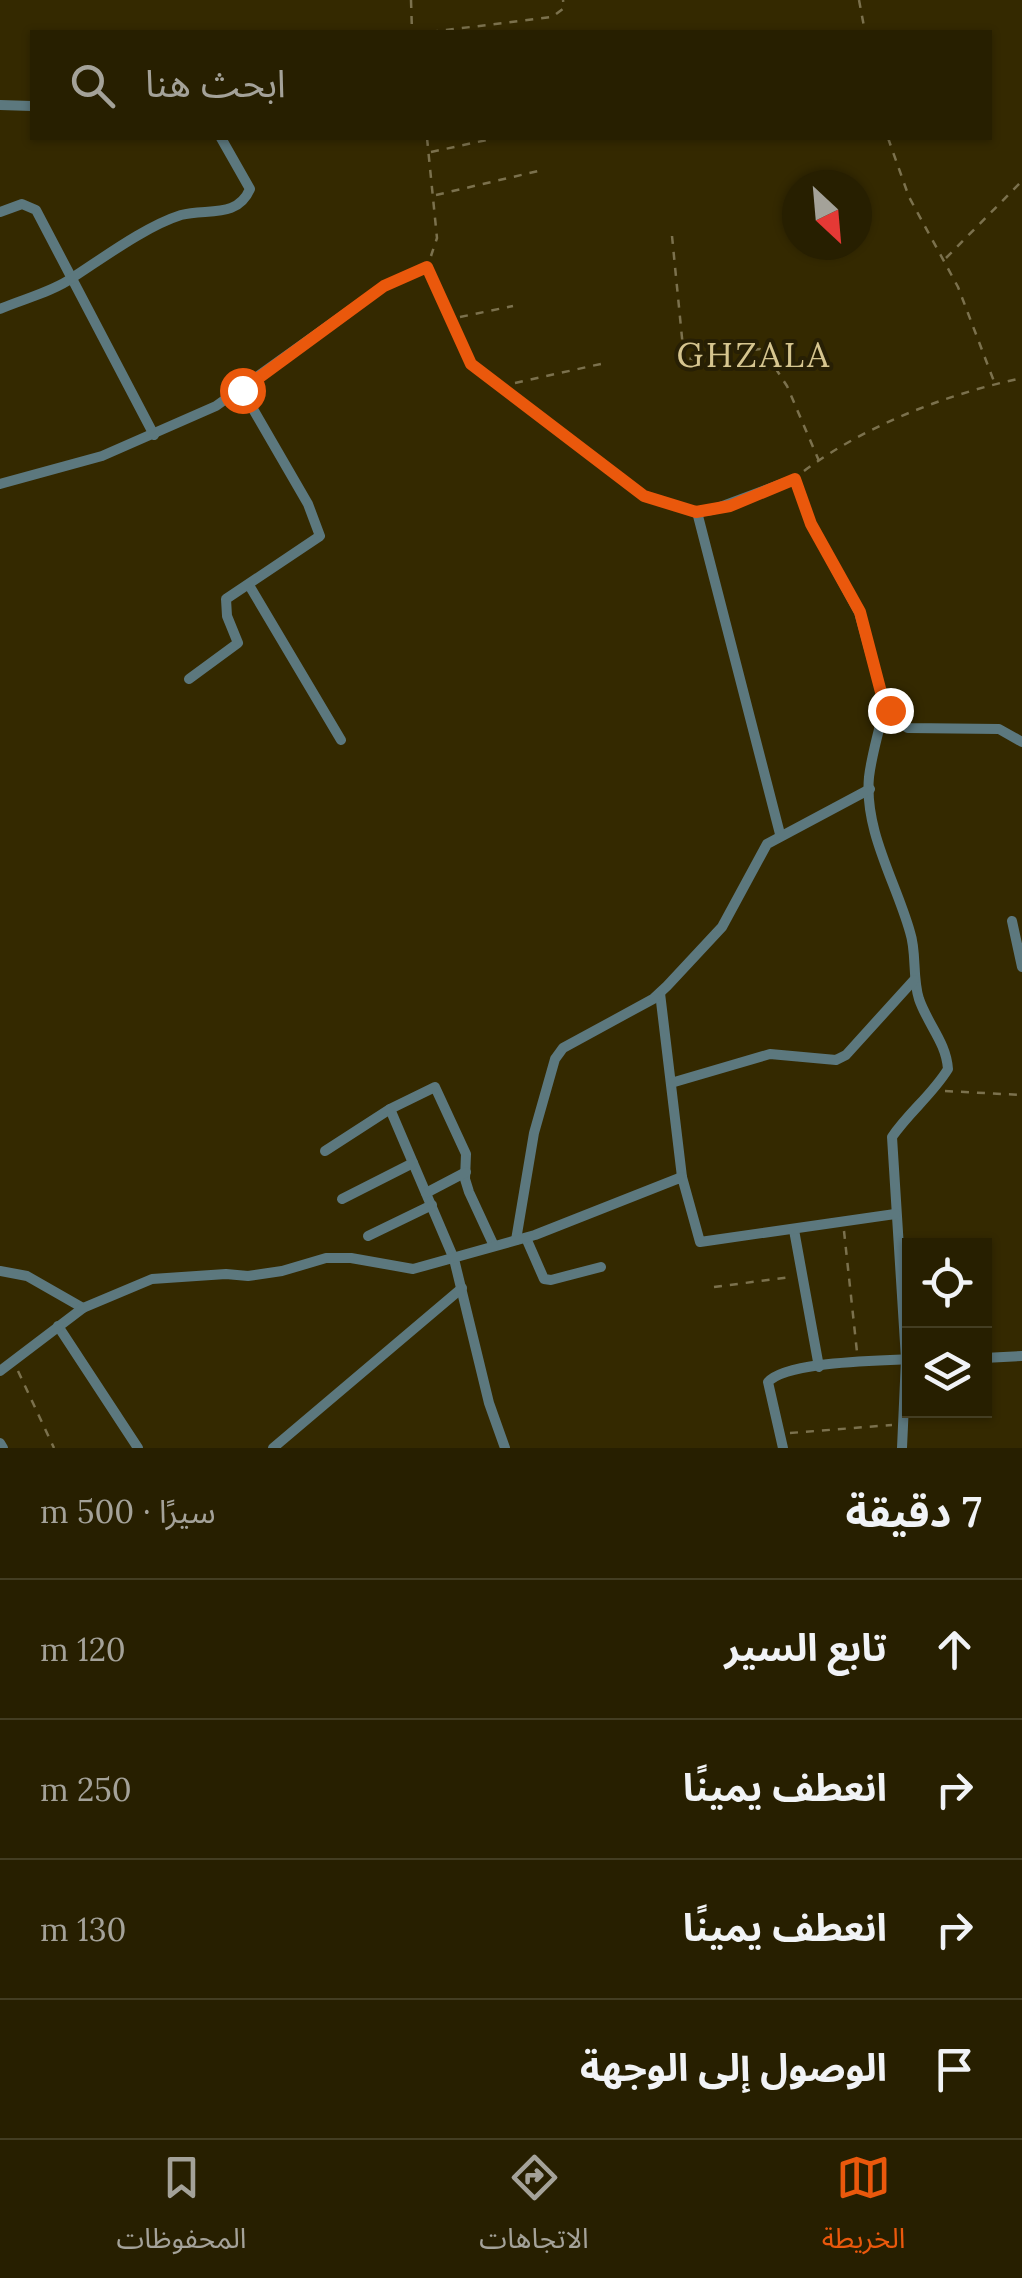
<!DOCTYPE html>
<html lang="ar">
<meta charset="utf-8">
<style>
body{margin:0;font-family:Lora,"Noto Sans Arabic",serif;background:#332c0f;color:#f1f3f6;direction:rtl}
.controls{position:absolute;right:30px;bottom:30px;display:grid;overflow:hidden;border-radius:0px;box-shadow:0 2px 8px #0004}
.controls button{width:90px;height:90px;display:grid;place-items:center;padding:0;border:0;border-bottom:2px solid #433d22;background:#271f00;color:#f1f3f6;font:50px sans-serif}
.compass{position:absolute;left:782px;top:170px;width:90px;height:90px;border-radius:50%;background:#271f00;box-shadow:0 2px 8px #0004;rotate:154deg}
.stop{position:absolute;width:30px;height:30px;margin:-22px;border:8px solid #ea580c;border-radius:50%;background:#fff}
.stop.end{background:#ea580c;border-color:#fff;box-shadow:0 2px 10px #0008}
.list{margin:0;padding:0;list-style:none}
h2{display:flex;justify-content:space-between;align-items:center;height:130px;margin:0;padding:0 40px;font-size:42px}
h2 small{font-size:32px;font-weight:400;color:#a4a299}
.list li{display:grid;grid-template-columns:65px 1fr auto;gap:30px;align-items:center;box-sizing:border-box;height:140px;padding:0 40px;border-top:2px solid #433d22}
.list b{display:block;font-size:38px;white-space:nowrap}
.list em{font-size:32px;font-style:normal;color:#a4a299}
.icon{flex:none;width:55px;height:55px;fill:none;stroke:currentColor;stroke-width:2;stroke-linecap:round;stroke-linejoin:round}
.map{position:relative;flex:none;width:1022px;height:1448px;overflow:hidden;direction:ltr}
.search{position:absolute;background:#271f00;box-shadow:0 2px 8px #0004;left:30px;right:30px;top:30px;height:110px;display:flex;align-items:center;gap:25px;box-sizing:border-box;padding:0 35px;border-radius:0px;color:#a4a299;font-size:38px}
.sheet{height:690px;background:#271f00}
nav{display:flex;justify-content:space-around;align-items:center;box-sizing:border-box;height:140px;border-top:2px solid #433d22;background:#271f00;font-size:28px;color:#a4a299}
nav a{display:grid;justify-items:center;gap:5px}
nav .on{color:#ea580c}
.map>svg:first-child{display:block}
.lines{fill:none;stroke-linecap:round;stroke-linejoin:round}
.path{stroke:#7b714d;stroke-width:2.5;stroke-dasharray:8 8;stroke-linecap:butt}
.minor{stroke:#5c787e;stroke-width:10}
.route{stroke:#ea580c;stroke-width:12}
.labels{text-anchor:middle;stroke-width:8;stroke-linejoin:round;paint-order:stroke}
.quarter-label{font-size:35px;letter-spacing:2.5px;fill:#d6c58f;stroke:#271f04}
</style>
<div class="map">
<svg width="1022" height="1448" viewBox="0 0 1022 1448">
<rect width="100%" height="100%" fill="#342900"/>
<g class="lines">
<g class="path">
<polyline points="411,0 412,32"/>
<polyline points="859,0 865,32"/>
<polyline points="430,32 552,17 564,8 563,0"/>
<polyline points="427,138 437,238 431,256"/>
<polyline points="888,138 909,197 958,287 995,384"/>
<polyline points="431,152 496,138"/>
<polyline points="436,195 538,171"/>
<polyline points="672,236 684,358 693,359 760,349 765,352 787,386 819,461"/>
<polyline points="946,258 1022,181"/>
<polyline points="460,317 513,306"/>
<polyline points="515,383 605,363"/>
<path d="M804 471C866 425 947 394 1022 378"/>
<polyline points="945,1091 1022,1095"/>
<polyline points="844,1231 857,1352"/>
<polyline points="714,1287 791,1277"/>
<polyline points="18,1371 54,1448"/>
<polyline points="790,1433 892,1425"/>
</g>
<g class="minor">
<polyline points="0,105 32,106"/>
<polyline points="0,212 22,204 36,210 154,435"/>
<path d="M0 309C23 299 52 292 72 278 103 258 146 226 181 215 207 208 237 219 250 189L221 138"/>
<polyline points="0,484 102,456 216,406 384,286 427,267 471,364 644,496 697,512 712,510 795,479 811,524 859,612 882,696 899,722 908,728 999,729 1022,742"/>
<polyline points="697,512 780,834"/>
<polyline points="249,585 341,740"/>
<polyline points="189,679 238,643 227,616 226,599 320,536 308,504 242,390"/>
<path d="M886 702C880 727 872 752 869 777 864 831 896 882 910 932 917 953 912 977 919 999 928 1025 946 1042 948 1069 932 1095 909 1112 892 1137L906 1359 902 1448"/>
<polyline points="1012,921 1022,967"/>
<polyline points="660,993 682,1177"/>
<polyline points="671,1083 770,1054 836,1060 846,1055 914,980"/>
<polyline points="390,1109 454,1259 489,1403 505,1448"/>
<polyline points="325,1151 390,1109 435,1087 466,1154 465,1179 469,1192 494,1246"/>
<polyline points="426,1193 466,1172"/>
<polyline points="342,1199 413,1163"/>
<polyline points="794,1230 819,1367"/>
<polyline points="368,1236 432,1205"/>
<polyline points="526,1238 544,1279 551,1280 601,1267"/>
<polyline points="516,1240 534,1133 555,1059 563,1048 653,999 667,986 722,927 767,844 870,789"/>
<polyline points="0,1271 27,1276 83,1308"/>
<polyline points="58,1326 138,1448"/>
<polyline points="984,1358 1022,1356"/>
<polyline points="0,1371 83,1308 152,1279 226,1274 248,1276 282,1271 326,1258 351,1258 413,1269 535,1235 682,1177 700,1242 895,1214"/>
<polyline points="0,1443 3,1448"/>
<polyline points="273,1448 462,1288"/>
<path d="M783 1448 768 1382C787 1361 878 1361 909 1359"/>
</g>
</g>
<g class="lines">
<polyline class="route" points="242,390 384,286 427,267 471,364 644,496 696,512 730,506 795,479 811,524 860,612 882,696 890,710"/>
</g>
<g class="labels">
<g class="quarter-label">
<text x="754" y="367">GHZALA</text>
</g>
</g>
</svg>
<div class="controls">
<button><svg class="icon" aria-label="locate" viewBox="0 0 24 24"><circle cx="12" cy="12" r="6"/><path d="M12 2v4M12 18v4M2 12h4M18 12h4"/></svg></button>
<button><svg class="icon" aria-label="layers" viewBox="0 0 24 24"><path d="M12 4l9 5-9 5-9-5zM3 14l9 5 9-5"/></svg></button>
</div>
<svg class="compass" viewBox="-18 -18 36 36"><path d="M0-13l5 13h-10z" fill="#e53935"/><path d="M0 13l5-13h-10z" fill="#a4a299"/></svg>
<div class="stop" style="left:242px;top:390px"></div>
<div class="stop end" style="left:890px;top:710px"></div>
<div class="search"><svg class="icon" aria-label="search" viewBox="0 0 24 24"><circle cx="10" cy="10" r="6"/><path d="M15 15l6 6"/></svg>ابحث هنا</div>
</div>
<section class="sheet">
<h2>7 دقيقة<small>سيرًا · 500 m</small></h2>
<ul class="list">
<li><svg class="icon" aria-label="ahead" viewBox="0 0 24 24"><path d="M12 20V5M6 11l6-6 6 6"/></svg><div><b>تابع السير</b></div><em>120 m</em></li>
<li><svg class="icon" aria-label="right" viewBox="0 0 24 24"><path d="M7 20v-9h11M14 6l5 5-5 5"/></svg><div><b>انعطف يمينًا</b></div><em>250 m</em></li>
<li><svg class="icon" aria-label="right" viewBox="0 0 24 24"><path d="M7 20v-9h11M14 6l5 5-5 5"/></svg><div><b>انعطف يمينًا</b></div><em>130 m</em></li>
<li><svg class="icon" aria-label="arrive" viewBox="0 0 24 24"><path d="M6 21V4h12l-3 4 3 4H6"/></svg><div><b>الوصول إلى الوجهة</b></div></li>
</ul>
</section>
<nav>
<a class="on"><svg class="icon" aria-label="map" viewBox="0 0 24 24"><path d="M3 6l6-2 6 2 6-2v14l-6 2-6-2-6 2zM9 4v14M15 6v14"/></svg>الخريطة</a>
<a><svg class="icon" aria-label="directions" viewBox="0 0 24 24"><path d="M12 3l9 9-9 9-9-9zM9 14v-3h6M13 9l2 2-2 2"/></svg>الاتجاهات</a>
<a><svg class="icon" aria-label="saved" viewBox="0 0 24 24"><path d="M7 4h10v16l-5-4-5 4z"/></svg>المحفوظات</a>
</nav>
